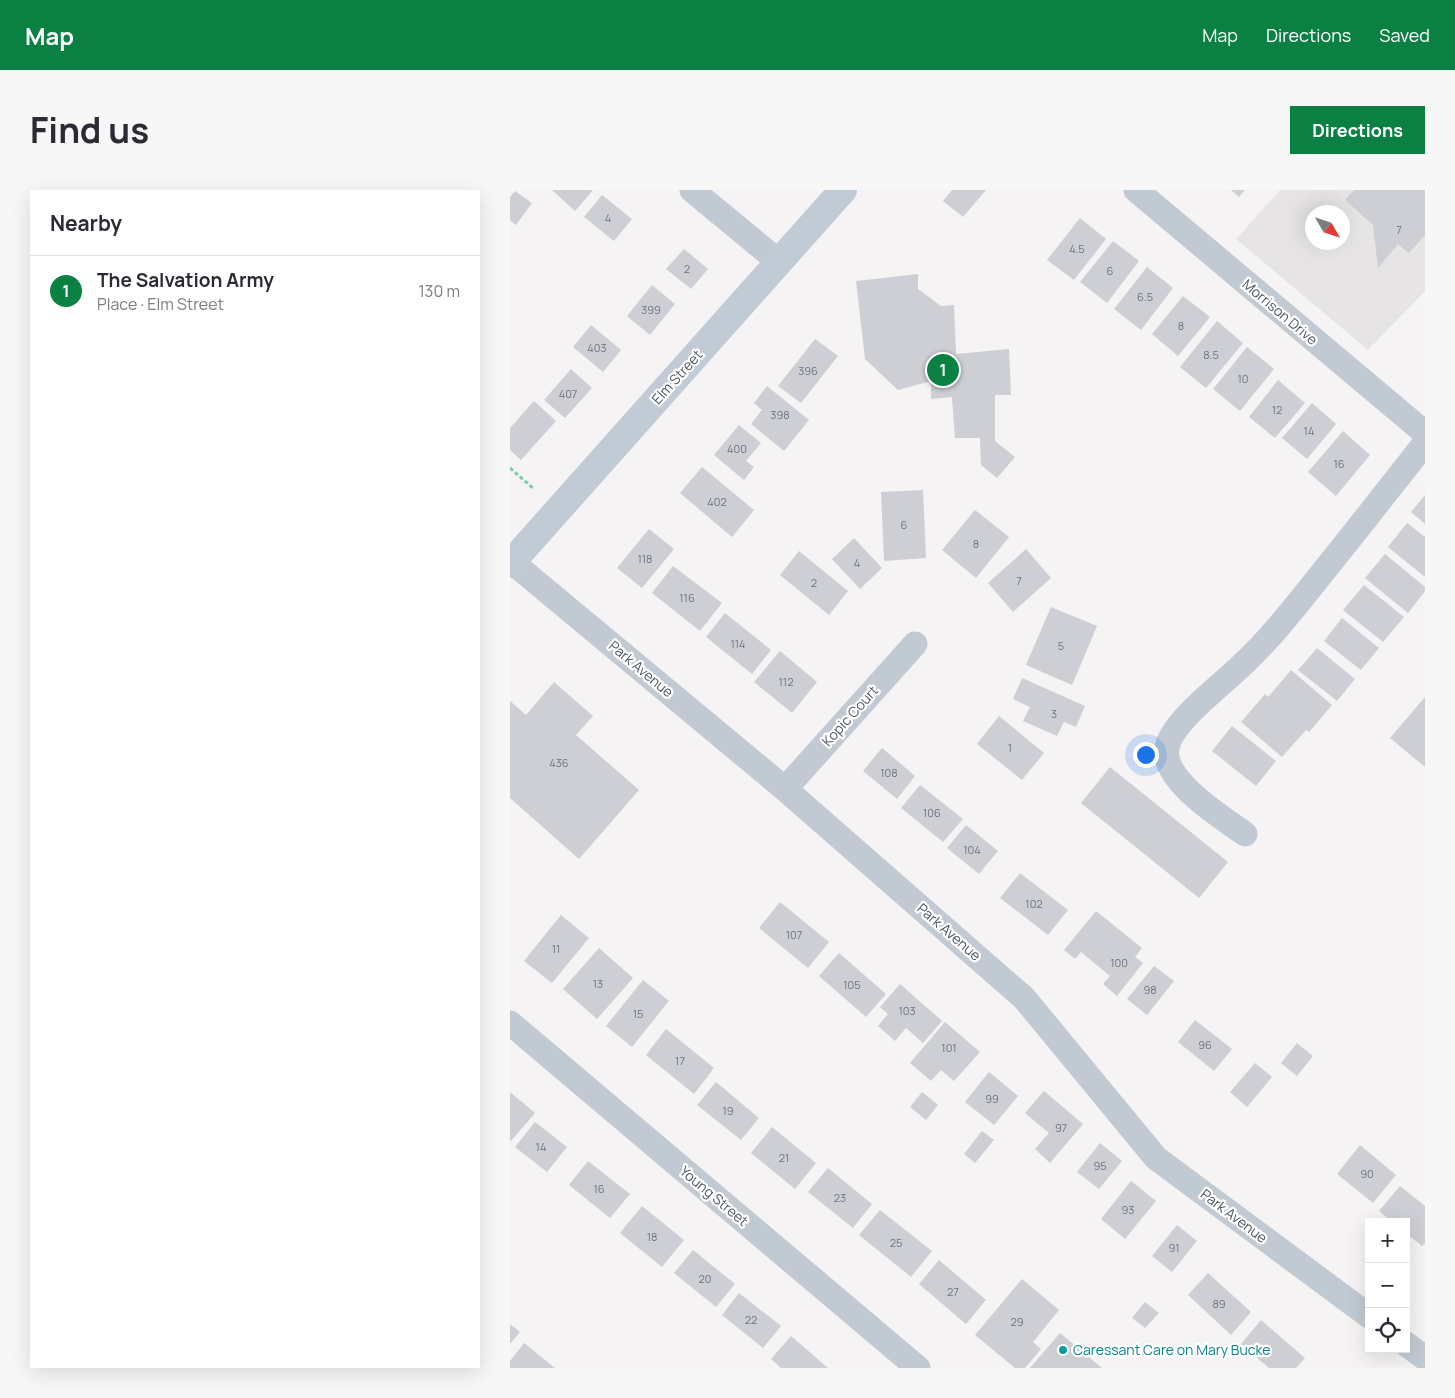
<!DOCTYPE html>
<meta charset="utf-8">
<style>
body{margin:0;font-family:Manrope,sans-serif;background:#f7f7f7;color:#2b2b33}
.controls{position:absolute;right:15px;bottom:15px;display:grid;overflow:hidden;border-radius:0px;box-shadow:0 5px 20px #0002}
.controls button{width:45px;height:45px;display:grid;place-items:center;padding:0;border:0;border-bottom:1px solid #e1e1e2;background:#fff;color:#2b2b33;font:25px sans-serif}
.compass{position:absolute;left:795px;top:15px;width:45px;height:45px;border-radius:50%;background:#fff;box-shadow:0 5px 20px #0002;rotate:129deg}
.you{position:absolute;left:635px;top:564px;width:18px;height:18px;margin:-12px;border:4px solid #fff;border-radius:50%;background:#1a73e8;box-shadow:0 0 0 8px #1a73e833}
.badge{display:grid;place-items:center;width:32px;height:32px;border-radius:50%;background:#0b8043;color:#fff;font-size:16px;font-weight:700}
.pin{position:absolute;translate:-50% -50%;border:2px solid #fff;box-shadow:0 1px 5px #0006}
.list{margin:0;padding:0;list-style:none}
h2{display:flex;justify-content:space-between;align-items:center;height:65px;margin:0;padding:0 20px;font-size:21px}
h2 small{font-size:16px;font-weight:400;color:#7c7c81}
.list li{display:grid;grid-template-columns:32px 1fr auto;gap:15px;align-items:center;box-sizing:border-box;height:70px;padding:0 20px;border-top:1px solid #e1e1e2}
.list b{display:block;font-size:19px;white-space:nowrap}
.list p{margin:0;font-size:16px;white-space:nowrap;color:#7c7c81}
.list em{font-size:16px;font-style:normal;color:#7c7c81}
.icon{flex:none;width:28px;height:28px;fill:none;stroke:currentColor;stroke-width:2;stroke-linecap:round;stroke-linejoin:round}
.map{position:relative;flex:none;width:915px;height:1178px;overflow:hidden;border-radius:0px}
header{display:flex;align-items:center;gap:30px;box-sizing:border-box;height:70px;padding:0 25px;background:#0b8043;color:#fff}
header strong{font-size:24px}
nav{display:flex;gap:28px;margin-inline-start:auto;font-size:18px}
.intro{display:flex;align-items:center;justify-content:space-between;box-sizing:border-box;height:120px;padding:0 30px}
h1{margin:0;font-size:35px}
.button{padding:12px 22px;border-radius:0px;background:#0b8043;color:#fff;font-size:18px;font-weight:700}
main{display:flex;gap:30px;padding:0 30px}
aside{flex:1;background:#fff;border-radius:0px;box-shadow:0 5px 20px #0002}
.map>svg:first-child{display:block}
.education{fill:#e6e4e5;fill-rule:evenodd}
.building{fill:#cdcfd5}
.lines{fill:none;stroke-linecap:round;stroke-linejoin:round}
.path{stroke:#7ad0a6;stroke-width:3;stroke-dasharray:4 2.5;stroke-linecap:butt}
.street{stroke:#c1cad2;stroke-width:25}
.secondary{stroke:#c1cbd6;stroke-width:28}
.culture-dot{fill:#0f9aa8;stroke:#fff;stroke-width:2}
.labels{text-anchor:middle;stroke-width:4.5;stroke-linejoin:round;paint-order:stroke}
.number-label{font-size:11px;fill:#6b747e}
.street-label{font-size:14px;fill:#4a5661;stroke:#fff}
.culture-label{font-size:14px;fill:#0d838f;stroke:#fff;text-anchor:start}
</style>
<header>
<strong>Map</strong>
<nav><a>Map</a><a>Directions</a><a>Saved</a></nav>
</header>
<div class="intro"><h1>Find us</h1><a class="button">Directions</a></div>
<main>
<aside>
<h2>Nearby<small></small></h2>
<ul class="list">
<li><span class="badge">1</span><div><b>The Salvation Army</b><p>Place · Elm Street</p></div><em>130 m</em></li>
</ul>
</aside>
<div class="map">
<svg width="915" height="1178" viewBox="0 0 915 1178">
<rect width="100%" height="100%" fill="#f5f3f3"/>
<path class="education" d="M770 0H915V101L858 160 726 49ZM802 22H832V52H802Z"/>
<g class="building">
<polygon points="42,0 83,0 65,21"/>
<polygon points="442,0 476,0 453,27 433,11"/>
<polygon points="721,0 735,0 729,7"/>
<polygon points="844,0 915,0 915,45 899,63 888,54 868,78 863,35 835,10"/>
<polygon points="5,1 22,13 6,35 0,30 0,7"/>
<polygon points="92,5 122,29 104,51 74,27"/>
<polygon points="570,28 596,49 564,90 537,70"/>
<polygon points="603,51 629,71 597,113 570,92"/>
<polygon points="174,59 198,79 181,99 156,79"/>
<polygon points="637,77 663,98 631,140 604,119"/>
<polygon points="408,84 408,99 431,116 444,115 446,164 499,159 501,205 485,205 485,251 505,267 487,288 471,275 470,248 445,248 442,207 421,209 421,191 388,200 355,169 346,91"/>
<polygon points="142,95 165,114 140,145 117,126"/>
<polygon points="673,106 700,127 668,166 642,144"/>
<polygon points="707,131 733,153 696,198 670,177"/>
<polygon points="81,135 111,160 93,182 63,157"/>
<polygon points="305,149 328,166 291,213 268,196"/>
<polygon points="737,157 764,179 730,221 703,199"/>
<polygon points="61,179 82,198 55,228 34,210"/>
<polygon points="768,190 795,213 765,248 739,227"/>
<polygon points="257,196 299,230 274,261 241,234 252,220 244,213"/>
<polygon points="24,211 46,231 11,270 0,260 0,238"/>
<polygon points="802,213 826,234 797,269 772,248"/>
<polygon points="229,235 251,253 236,271 244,277 234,290 204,265"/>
<polygon points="833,241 860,265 826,306 798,282"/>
<polygon points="192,277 244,320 222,347 170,303"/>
<polygon points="413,300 416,368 374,371 371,302"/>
<polygon points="915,305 915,334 901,322"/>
<polygon points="465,320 499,347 466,388 432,360"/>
<polygon points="897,333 915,347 915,387 878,357"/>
<polygon points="139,339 164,359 132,398 107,378"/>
<polygon points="344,348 372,378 350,399 322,369"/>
<polygon points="516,359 541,388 503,422 478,393"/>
<polygon points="289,361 338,401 319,425 270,385"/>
<polygon points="875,364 915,397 915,401 898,423 855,388"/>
<polygon points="163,376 212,413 190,441 142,403"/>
<polygon points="854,395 894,427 873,452 833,420"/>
<polygon points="541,417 587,436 562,495 516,475"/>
<polygon points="215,423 261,460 242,484 196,447"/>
<polygon points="832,428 869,458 851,480 814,451"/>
<polygon points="807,458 845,489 827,511 788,480"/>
<polygon points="270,461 307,492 282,523 244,492"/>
<polygon points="781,480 822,515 799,542 796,540 772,567 731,532 755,504 758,507"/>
<polygon points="512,488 575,516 566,537 554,532 547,546 513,531 520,517 503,509"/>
<polygon points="44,492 83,526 66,545 129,600 69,669 0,608 0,511 16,525"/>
<polygon points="915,507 915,577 880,548"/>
<polygon points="489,526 534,563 512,590 467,554"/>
<polygon points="722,536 766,571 746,596 702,561"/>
<polygon points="372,558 405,586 387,609 353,581"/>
<polygon points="600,577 718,672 689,708 571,613"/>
<polygon points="410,595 453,629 433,652 391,618"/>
<polygon points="456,635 488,661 469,684 437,658"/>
<polygon points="510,683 558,720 538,745 490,708"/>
<polygon points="270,712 319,752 298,778 249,738"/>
<polygon points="586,721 632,758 625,767 633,773 607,806 593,794 600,786 571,762 565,769 554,760"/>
<polygon points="51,725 79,748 42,793 14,771"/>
<polygon points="89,758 123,788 87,829 53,799"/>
<polygon points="329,763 376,804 356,827 309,786"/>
<polygon points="644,776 664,791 637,825 617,809"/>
<polygon points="133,790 159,811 122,857 96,836"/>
<polygon points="390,794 432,831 413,853 396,838 385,851 368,836 378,824 370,817"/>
<polygon points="685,830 722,859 704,881 668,852"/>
<polygon points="435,832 470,862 444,891 431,880 421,891 400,873"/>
<polygon points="156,839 204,878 184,904 136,865"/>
<polygon points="787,853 803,866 787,886 771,873"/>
<polygon points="745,873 762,887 737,917 720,902"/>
<polygon points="479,882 508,906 484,935 455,912"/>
<polygon points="206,892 249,928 231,950 187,915"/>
<polygon points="534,901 573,934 540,973 525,959 539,943 515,923"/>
<polygon points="0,902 25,923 1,951 0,950"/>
<polygon points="412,902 428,915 416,930 400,917"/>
<polygon points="25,932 57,957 37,982 5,957"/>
<polygon points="262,937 306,973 285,999 241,963"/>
<polygon points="472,941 484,950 465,973 454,964"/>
<polygon points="590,953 612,971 589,999 567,982"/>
<polygon points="850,955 886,985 863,1013 827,984"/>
<polygon points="78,971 120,1004 100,1028 59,995"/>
<polygon points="318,978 362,1014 343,1038 298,1002"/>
<polygon points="621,991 646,1011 615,1049 591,1029"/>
<polygon points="890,996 915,1016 915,1053 912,1056 896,1043 896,1032 882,1032 869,1021"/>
<polygon points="132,1016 174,1050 152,1077 110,1043"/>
<polygon points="370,1020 422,1061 401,1087 349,1045"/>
<polygon points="667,1035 687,1051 662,1082 642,1066"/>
<polygon points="183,1060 225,1094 206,1117 164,1083"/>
<polygon points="429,1070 476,1110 456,1134 409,1094"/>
<polygon points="698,1083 741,1122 721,1145 678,1105"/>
<polygon points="512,1089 549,1120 523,1152 531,1159 515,1178 505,1178 465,1145"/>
<polygon points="229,1103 271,1136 253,1158 212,1125"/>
<polygon points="635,1112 649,1123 635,1138 622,1128"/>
<polygon points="751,1130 795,1168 786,1178 759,1178 731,1154"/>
<polygon points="0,1134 10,1142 0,1154"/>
<polygon points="550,1143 592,1178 520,1178"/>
<polygon points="281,1146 318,1178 271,1178 261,1169"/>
<polygon points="14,1153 45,1178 0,1178 0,1171"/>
</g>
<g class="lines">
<polyline class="path" points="0,278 24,299"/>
<g class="street">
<polyline points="182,0 269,72"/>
<polyline points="626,0 915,243"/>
<polyline points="2,372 275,599 514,808 646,968 859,1126"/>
<polyline points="275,599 405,454"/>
<path d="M735 644C713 628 651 590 657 558 661 532 713 494 732 475 761 448 785 417 809 387 845 342 880 298 915 253"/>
<polyline points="0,833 408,1178"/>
<polyline points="896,1154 915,1168"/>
</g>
<polyline class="secondary" points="0,374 333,0"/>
</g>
<circle class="culture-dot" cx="553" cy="1160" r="5"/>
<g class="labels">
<g class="number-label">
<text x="98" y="32">4</text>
<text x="889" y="44">7</text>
<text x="567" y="63">4.5</text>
<text x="177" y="83">2</text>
<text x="600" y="85">6</text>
<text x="635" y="111">6.5</text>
<text x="141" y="124">399</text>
<text x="671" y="140">8</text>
<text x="87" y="162">403</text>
<text x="701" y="169">8.5</text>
<text x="298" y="185">396</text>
<text x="733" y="193">10</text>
<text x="58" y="208">407</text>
<text x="767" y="224">12</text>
<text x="270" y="229">398</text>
<text x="799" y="245">14</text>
<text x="227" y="263">400</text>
<text x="829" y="278">16</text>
<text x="207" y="316">402</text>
<text x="394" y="339">6</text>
<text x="466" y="358">8</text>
<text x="135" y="373">118</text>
<text x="347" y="377">4</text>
<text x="509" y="395">7</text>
<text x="304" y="397">2</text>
<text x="177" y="412">116</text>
<text x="228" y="458">114</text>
<text x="551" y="460">5</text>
<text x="276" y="496">112</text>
<text x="544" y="528">3</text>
<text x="500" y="562">1</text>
<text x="49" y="577">436</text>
<text x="379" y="587">108</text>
<text x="422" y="627">106</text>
<text x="462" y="664">104</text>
<text x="524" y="718">102</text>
<text x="284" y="749">107</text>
<text x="46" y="763">11</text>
<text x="609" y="777">100</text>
<text x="88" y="798">13</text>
<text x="342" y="799">105</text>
<text x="640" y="804">98</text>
<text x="397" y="825">103</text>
<text x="128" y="828">15</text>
<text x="695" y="859">96</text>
<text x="439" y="862">101</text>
<text x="170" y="875">17</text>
<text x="482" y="913">99</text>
<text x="218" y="925">19</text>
<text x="551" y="942">97</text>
<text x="31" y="961">14</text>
<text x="274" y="972">21</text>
<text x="590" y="980">95</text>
<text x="857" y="988">90</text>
<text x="89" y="1003">16</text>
<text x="330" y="1012">23</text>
<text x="618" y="1024">93</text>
<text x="142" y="1051">18</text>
<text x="386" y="1057">25</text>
<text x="664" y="1062">91</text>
<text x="195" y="1093">20</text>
<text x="443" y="1106">27</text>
<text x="709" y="1118">89</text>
<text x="241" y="1134">22</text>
<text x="507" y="1136">29</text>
</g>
<g class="street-label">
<text transform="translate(770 122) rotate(40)" y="5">Morrison Drive</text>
<text transform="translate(167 187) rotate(-48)" y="5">Elm Street</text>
<text transform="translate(131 479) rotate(40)" y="5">Park Avenue</text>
<text transform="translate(340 526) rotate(-48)" y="5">Kopic Court</text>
<text transform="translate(439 742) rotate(41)" y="5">Park Avenue</text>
<text transform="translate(204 1006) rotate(40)" y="5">Young Street</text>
<text transform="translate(724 1026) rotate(37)" y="5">Park Avenue</text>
</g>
<g class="culture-label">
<text x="563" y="1165">Caressant Care on Mary Bucke</text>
</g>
</g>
</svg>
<div class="controls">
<button>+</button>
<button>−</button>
<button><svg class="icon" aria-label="locate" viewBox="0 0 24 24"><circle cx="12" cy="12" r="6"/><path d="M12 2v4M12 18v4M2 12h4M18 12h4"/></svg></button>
</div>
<svg class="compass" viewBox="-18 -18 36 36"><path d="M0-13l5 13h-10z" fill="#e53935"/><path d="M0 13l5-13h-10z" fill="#7c7c81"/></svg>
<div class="you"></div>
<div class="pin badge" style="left:433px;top:180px">1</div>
</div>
</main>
